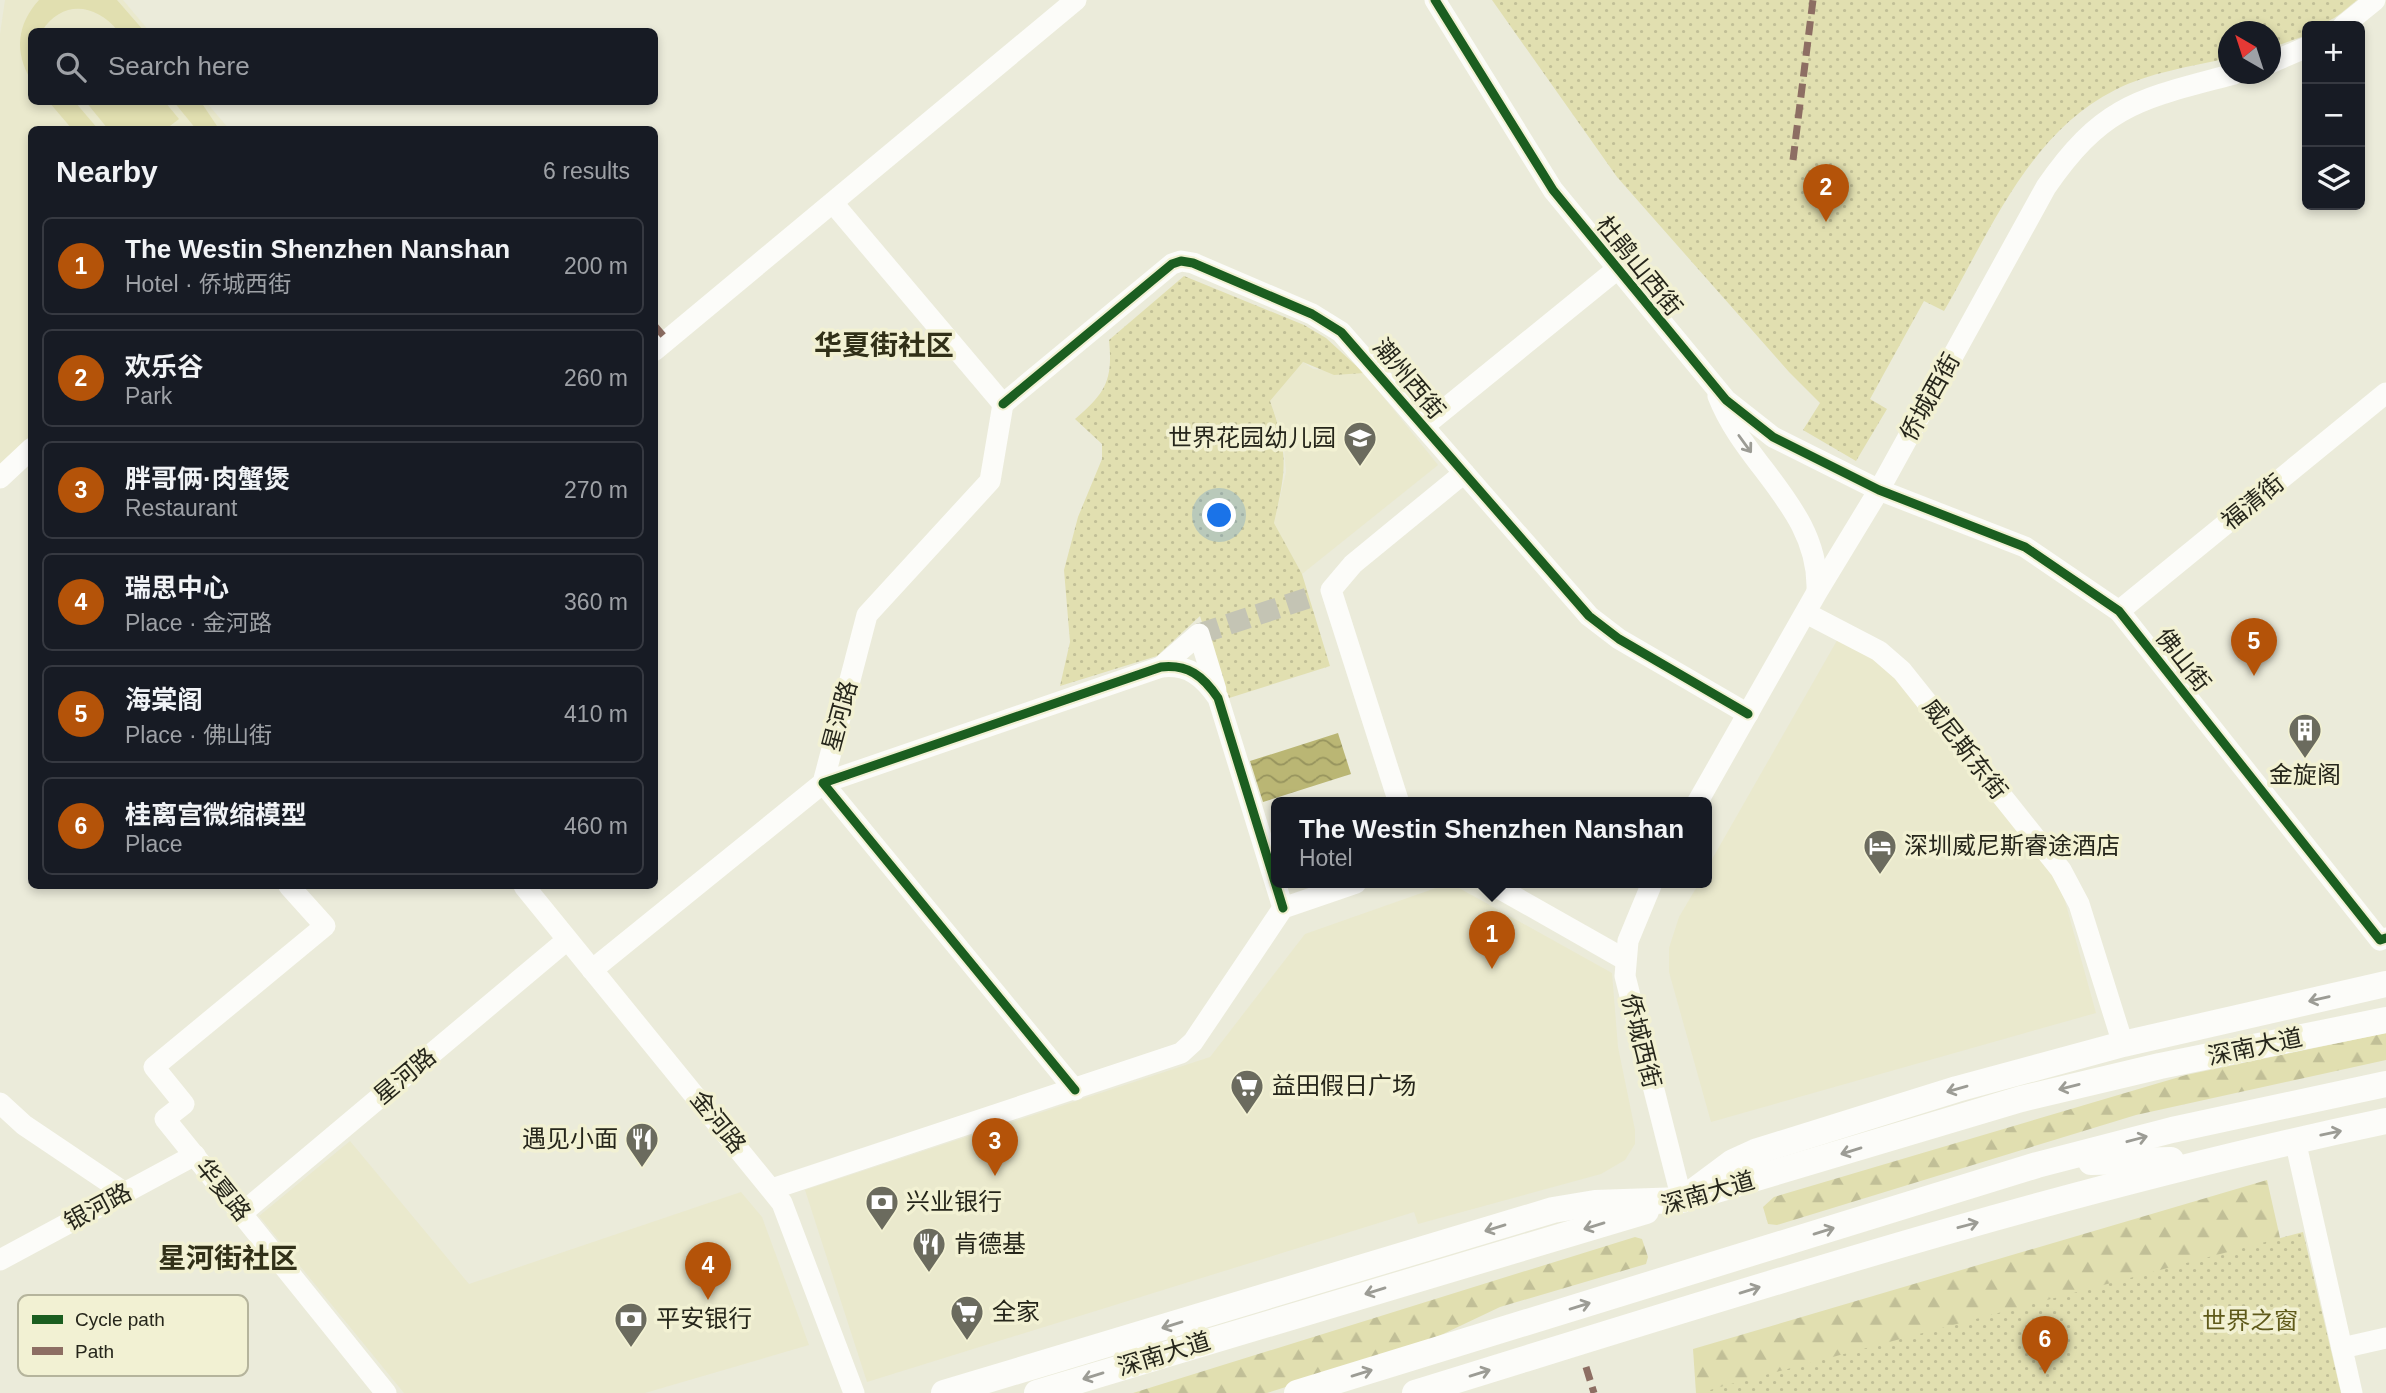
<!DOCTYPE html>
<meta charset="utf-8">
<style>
body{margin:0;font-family:Arial,"Noto Sans SC",sans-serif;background:#242831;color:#f1f3f6}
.controls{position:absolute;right:21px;top:21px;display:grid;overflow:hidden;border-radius:10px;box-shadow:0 4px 10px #0003}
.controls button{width:63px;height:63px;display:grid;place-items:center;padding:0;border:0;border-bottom:2px solid #363941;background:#171b24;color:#f1f3f6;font:35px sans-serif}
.compass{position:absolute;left:2218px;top:21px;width:63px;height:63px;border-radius:50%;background:#171b24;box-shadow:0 4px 10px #0003;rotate:321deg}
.you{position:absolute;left:1220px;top:516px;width:24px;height:24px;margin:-18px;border:5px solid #fff;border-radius:50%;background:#1a73e8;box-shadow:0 0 0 10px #1a73e833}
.badge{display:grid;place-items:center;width:46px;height:46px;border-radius:50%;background:#b45309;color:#fff;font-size:23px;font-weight:700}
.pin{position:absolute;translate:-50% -58px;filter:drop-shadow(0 2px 4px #0008)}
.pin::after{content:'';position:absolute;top:37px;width:24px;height:21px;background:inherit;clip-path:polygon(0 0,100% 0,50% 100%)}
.popup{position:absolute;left:1271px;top:797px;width:441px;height:91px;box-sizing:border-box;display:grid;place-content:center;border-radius:10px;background:#171b24;filter:drop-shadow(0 2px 5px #0005);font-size:23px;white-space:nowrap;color:#9ea1a6}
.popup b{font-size:26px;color:#f1f3f6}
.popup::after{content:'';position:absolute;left:50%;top:100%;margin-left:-14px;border:14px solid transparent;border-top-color:#171b24}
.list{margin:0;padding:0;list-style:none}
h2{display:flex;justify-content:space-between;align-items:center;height:91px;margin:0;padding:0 28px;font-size:30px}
h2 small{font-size:23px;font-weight:400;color:#9ea1a6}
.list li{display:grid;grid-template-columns:46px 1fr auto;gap:21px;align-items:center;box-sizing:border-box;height:98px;margin:0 14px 14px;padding:0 14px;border:2px solid #363941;border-radius:10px}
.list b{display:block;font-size:26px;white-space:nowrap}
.list p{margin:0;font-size:23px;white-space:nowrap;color:#9ea1a6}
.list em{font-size:23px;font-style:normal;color:#9ea1a6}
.icon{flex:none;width:38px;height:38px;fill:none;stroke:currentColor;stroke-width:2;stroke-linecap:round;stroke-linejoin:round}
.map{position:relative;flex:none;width:2386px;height:1393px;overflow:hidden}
.search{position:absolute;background:#171b24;box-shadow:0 4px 10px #0003;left:28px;top:28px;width:630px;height:77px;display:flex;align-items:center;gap:18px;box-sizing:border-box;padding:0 24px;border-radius:10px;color:#9ea1a6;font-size:26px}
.panel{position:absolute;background:#171b24;box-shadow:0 4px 10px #0003;left:28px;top:126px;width:630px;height:763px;border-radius:10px}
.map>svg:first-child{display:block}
.built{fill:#eae9cd}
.grass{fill:#e1dfb0}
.forest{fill:url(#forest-firs)}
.park{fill:url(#park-dots)}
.water{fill:url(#water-waves)}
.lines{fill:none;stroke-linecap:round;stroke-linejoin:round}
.minor-tunnel{stroke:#c4c4b4;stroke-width:21;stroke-dasharray:21 10;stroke-linecap:butt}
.minor{stroke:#fcfcf9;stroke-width:21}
.major{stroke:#fcfcf9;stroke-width:26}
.quiet{stroke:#8d6e63;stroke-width:7;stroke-dasharray:14 7;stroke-linecap:butt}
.cycleway-casing{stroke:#f2f1d3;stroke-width:13}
.cycleway{stroke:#1b5e20;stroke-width:9}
.oneway{stroke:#9c9c95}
.labels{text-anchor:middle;stroke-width:7;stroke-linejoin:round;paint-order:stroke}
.street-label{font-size:24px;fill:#26261b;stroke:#f2f1d3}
.poi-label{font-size:24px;fill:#26261b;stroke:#f2f1d3;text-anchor:start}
.park-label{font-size:24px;fill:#5f5a1a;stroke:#f2f1d3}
.quarter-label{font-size:28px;font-weight:bold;fill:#313018;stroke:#f2f1d3}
.key{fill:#f2f1d3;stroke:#b5b49c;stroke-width:2}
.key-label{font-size:19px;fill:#26261b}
</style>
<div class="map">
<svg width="2386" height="1393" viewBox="0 0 2386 1393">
<defs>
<pattern id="forest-firs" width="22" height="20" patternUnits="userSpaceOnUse" patternTransform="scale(1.75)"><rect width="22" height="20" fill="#e1dfb0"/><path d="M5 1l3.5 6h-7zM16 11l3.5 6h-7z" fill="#c1bf97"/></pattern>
<pattern id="park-dots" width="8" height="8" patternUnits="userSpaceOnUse" patternTransform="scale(1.75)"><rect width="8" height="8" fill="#e1dfb0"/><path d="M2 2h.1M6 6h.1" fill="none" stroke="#c1bf97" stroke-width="1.8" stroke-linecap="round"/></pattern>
<pattern id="water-waves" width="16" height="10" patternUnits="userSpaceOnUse" patternTransform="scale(1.75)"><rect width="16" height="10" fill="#bab674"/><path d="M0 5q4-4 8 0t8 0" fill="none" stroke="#97945e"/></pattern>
</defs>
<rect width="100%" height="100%" fill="#ebebda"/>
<g class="built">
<polygon points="5,0 123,0 149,31 32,32 32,102 206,102 229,129 32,130 31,440 0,466 0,34"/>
<polygon points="1303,362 1313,369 1364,373 1438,465 1302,574 1274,523 1286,472 1283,437 1270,401"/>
<polygon points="1839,637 1882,659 2048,863 2065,901 2096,1013 1711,1122 1669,972 1669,948 1679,917 1699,883 1707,883 1707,868"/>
<polygon points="1450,883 1612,973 1618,1047 1635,1130 1635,1144 1625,1160 1601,1174 1418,1224 1414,1212 867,1382 805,1190 1210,1057 1305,934"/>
<polygon points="350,1141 469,1284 741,1192 762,1217 809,1345 645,1393 404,1393 259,1216"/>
</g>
<g class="grass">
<path d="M39 0H117L144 31H118C95 3 62 0 42 31L32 32 31 80C14 52 17 24 39 0Z"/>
<polygon points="49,102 75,102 98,129 72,129"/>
<polygon points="86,102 165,102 179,119 166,129 108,129"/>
<polygon points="174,102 201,102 219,129 196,129"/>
</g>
<g class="forest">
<polygon points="2386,1033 2386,1060 2136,1115 1777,1225 1768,1224 1763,1207 1774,1197 2186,1075"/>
<polygon points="2267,1180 2315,1393 1696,1393 1693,1349"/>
<polygon points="1635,1237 1642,1239 1648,1257 1646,1264 1500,1307 1422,1344 1267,1393 1133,1393"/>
</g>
<g class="park">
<path d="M1492 0H2357C2341 13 2329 26 2307 26V35L2271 48 2270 32H2228V58C2190 67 2150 72 2115 90 2029 133 1990 232 1944 311L1924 301 1870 399 1887 409 1856 461 1803 430 1820 403 1789 372 1617 177Z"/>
<path d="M1184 276 1304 325 1326 338 1364 373 1334 375 1303 362 1270 401C1289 453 1286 470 1274 523L1302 574 1330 666 1226 699 1200 616 1157 656 1060 686 1070 642 1064 570 1078 517 1102 459V444L1075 419C1106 393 1113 380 1109 340Z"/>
<polygon points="2303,1232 2341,1393 1700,1393 1727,1385"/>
</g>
<polygon class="water" points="1338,733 1351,774 1263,802 1250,761"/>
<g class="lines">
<polyline class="minor-tunnel" points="1199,634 1314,596"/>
<g class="minor">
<polyline points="1435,0 1553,190 1726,400 1773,437 1879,490 2025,547 2119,611 2380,940 2386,938"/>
<polyline points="2343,26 2375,0"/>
<polyline points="2270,63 2307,47"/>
<polyline points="833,203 1003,404"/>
<polyline points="654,351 1076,0"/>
<path d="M1718 396C1745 466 1820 510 1817 591"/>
<polyline points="1003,404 1172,264 1181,261 1193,263 1312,314 1341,332 1589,616 1619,639 1748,714"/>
<polyline points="1424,426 1616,270"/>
<polyline points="0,478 32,448"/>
<polyline points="2119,611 2386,393"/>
<polyline points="1806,613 1879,651 1902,671 2061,870 2079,904 2123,1044"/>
<polyline points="1161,667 1199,634 1216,690"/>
<polyline points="1399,803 1331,590 1353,564 1464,473"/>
<path d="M1697 803 1817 592 1879 490 2046 187C2104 103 2141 99 2234 74"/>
<polyline points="1490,883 1624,959"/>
<polyline points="1652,883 1628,941 1625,976 1682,1200"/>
<polyline points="289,886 325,926 154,1067 184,1104 165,1119 386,1393"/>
<polyline points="524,886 782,1203 854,1393"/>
<polyline points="592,970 823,783 867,615 990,481 1003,404"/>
<path d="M1075 1090 823 783 1161 667C1188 664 1203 676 1218 698L1283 908"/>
<polyline points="0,1103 24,1125 125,1193"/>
<polyline points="2295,1140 2352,1393"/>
<polyline points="772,1189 1181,1053 1193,1042 1283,908 1356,883"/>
<polyline points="242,1213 567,940"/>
<polyline points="0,1260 195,1155"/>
<polyline points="2342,1348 2386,1338"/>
</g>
<g class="major">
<polyline points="2091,1162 2171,1160"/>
<polyline points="1696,1196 2021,1099 2160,1066 2386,1020"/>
<polyline points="944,1393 1553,1210 1595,1203 1682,1200 1733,1162 1755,1152 1957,1089 2123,1044 2386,984"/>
<polyline points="1037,1393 1646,1211"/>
<polyline points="1297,1393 2037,1165 2172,1130 2386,1084"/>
<path d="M1415 1393C1736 1294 2056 1190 2386 1121"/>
</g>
<g class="quiet">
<polyline points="1793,160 1813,0"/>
<polyline points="654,325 667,340"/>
<polyline points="1586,1367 1594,1393"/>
</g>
<defs>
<g id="cycleway">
<polyline points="1435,0 1553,190 1726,400 1773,437 1879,490 2025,547 2119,611 2380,940 2386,938"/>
<polyline points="1003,404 1172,264 1181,261 1193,263 1312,314 1341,332 1589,616 1619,639 1748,714"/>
<path d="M1075 1090 823 783 1161 667C1188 664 1203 676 1218 698L1283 908"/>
</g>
</defs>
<use href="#cycleway" class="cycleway-casing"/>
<use href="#cycleway" class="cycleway"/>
</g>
<defs><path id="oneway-shaft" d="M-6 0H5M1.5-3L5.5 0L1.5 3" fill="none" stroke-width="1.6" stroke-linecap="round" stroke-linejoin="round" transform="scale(1.75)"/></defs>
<g class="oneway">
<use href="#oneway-shaft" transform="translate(1745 444) rotate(54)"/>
<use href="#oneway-shaft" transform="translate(2319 999) rotate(167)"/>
<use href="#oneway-shaft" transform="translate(2069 1087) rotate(166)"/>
<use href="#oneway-shaft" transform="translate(1957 1089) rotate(164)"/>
<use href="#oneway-shaft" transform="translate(2331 1133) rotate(-12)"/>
<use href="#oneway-shaft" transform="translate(2137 1139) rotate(-15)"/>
<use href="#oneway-shaft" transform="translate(1851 1151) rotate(163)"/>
<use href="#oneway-shaft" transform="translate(1968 1225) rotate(-15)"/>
<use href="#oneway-shaft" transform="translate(1594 1226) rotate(163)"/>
<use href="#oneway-shaft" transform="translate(1495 1228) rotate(163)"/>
<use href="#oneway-shaft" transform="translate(1824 1231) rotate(-17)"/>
<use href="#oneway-shaft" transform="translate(1750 1290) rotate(-17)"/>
<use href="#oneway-shaft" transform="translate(1375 1291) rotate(163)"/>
<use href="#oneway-shaft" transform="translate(1580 1306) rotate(-17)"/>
<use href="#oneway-shaft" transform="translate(1172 1325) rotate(163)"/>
<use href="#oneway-shaft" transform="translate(1362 1373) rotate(-17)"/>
<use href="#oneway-shaft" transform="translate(1480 1373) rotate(-17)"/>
<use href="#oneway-shaft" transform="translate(1093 1376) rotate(163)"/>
</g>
<defs>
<symbol id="school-pin" viewBox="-11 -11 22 30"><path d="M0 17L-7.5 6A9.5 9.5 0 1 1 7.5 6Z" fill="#6b6b5e" stroke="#f2f1d3"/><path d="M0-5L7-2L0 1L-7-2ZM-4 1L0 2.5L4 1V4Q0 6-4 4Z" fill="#fff"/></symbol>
<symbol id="building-pin" viewBox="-11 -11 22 30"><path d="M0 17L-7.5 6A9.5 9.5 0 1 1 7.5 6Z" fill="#6b6b5e" stroke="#f2f1d3"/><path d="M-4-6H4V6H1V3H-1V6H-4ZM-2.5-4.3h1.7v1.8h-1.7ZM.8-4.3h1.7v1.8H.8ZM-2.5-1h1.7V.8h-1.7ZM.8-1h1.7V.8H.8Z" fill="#fff"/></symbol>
<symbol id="hotel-pin" viewBox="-11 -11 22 30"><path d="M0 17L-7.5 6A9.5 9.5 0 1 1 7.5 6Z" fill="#6b6b5e" stroke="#f2f1d3"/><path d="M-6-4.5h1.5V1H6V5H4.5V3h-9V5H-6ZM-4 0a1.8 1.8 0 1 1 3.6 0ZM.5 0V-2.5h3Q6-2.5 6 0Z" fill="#fff"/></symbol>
<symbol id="supermarket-pin" viewBox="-11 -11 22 30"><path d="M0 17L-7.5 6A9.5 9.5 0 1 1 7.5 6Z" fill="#6b6b5e" stroke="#f2f1d3"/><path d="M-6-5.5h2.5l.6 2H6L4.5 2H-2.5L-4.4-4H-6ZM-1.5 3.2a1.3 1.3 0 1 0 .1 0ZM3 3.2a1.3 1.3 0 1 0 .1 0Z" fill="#fff"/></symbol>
<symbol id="restaurant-pin" viewBox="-11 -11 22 30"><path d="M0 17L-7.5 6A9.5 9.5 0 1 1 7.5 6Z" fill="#6b6b5e" stroke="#f2f1d3"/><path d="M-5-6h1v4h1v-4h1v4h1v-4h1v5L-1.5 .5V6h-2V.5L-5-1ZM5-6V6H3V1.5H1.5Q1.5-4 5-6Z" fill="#fff"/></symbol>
<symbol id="bank-pin" viewBox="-11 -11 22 30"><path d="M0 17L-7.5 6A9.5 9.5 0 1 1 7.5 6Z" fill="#6b6b5e" stroke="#f2f1d3"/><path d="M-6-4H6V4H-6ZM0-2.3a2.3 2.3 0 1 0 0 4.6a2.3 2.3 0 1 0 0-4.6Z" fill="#fff"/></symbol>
</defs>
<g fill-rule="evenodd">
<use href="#school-pin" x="1341" y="419" width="38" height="52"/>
<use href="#building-pin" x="2286" y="711" width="38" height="52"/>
<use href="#hotel-pin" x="1861" y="827" width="38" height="52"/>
<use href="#supermarket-pin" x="1228" y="1067" width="38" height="52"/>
<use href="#restaurant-pin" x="623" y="1120" width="38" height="52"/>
<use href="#bank-pin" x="863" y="1183" width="38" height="52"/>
<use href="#restaurant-pin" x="910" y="1225" width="38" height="52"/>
<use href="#supermarket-pin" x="948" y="1293" width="38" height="52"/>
<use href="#bank-pin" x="612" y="1300" width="38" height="52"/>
</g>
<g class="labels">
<g class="street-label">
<text transform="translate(1639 266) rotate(51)" y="8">杜鹃山西街</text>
<text transform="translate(1409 379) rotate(50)" y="8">潮州西街</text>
<text transform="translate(1930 397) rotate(-61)" y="8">侨城西街</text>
<text transform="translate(2253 502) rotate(-39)" y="8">福清街</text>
<text transform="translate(2183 660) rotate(52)" y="8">佛山街</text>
<text transform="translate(840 716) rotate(-75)" y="8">星河路</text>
<text transform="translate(1965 749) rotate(52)" y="8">威尼斯东街</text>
<text transform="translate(1641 1041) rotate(76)" y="8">侨城西街</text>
<text transform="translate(2255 1047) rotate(-12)" y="8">深南大道</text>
<text transform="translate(405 1076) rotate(-40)" y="8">星河路</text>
<text transform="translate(718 1122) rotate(51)" y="8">金河路</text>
<text transform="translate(223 1190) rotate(51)" y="8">华夏路</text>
<text transform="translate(1708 1193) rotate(-16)" y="8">深南大道</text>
<text transform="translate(98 1207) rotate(-28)" y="8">银河路</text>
<text transform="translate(1164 1354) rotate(-17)" y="8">深南大道</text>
</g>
<g class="poi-label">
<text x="1336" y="446" text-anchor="end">世界花园幼儿园</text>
<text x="2305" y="783" text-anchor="middle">金旋阁</text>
<text x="1904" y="854">深圳威尼斯睿途酒店</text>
<text x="1272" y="1094">益田假日广场</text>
<text x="618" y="1147" text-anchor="end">遇见小面</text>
<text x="906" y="1210">兴业银行</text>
<text x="954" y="1252">肯德基</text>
<text x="992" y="1320">全家</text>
<text x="656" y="1327">平安银行</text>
</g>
<g class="park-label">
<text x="2250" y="1329">世界之窗</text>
</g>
<g class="quarter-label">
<text x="884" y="355">华夏街社区</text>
<text x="228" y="1268">星河街社区</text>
</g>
</g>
<rect x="18" y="1295" width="230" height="81" rx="10" class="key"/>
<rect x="32" y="1315" width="31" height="9" fill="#1b5e20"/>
<rect x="32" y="1347" width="31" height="8" fill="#8d6e63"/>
<g class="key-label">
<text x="75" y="1326">Cycle path</text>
<text x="75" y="1358">Path</text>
</g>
</svg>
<div class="controls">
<button>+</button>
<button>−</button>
<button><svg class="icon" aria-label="layers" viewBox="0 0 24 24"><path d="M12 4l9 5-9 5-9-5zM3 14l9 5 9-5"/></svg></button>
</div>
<svg class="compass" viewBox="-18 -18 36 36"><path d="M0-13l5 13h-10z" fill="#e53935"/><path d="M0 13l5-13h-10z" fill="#9ea1a6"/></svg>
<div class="you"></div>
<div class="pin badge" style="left:1492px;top:969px">1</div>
<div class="popup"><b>The Westin Shenzhen Nanshan</b>Hotel</div>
<div class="pin badge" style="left:1826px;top:222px">2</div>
<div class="pin badge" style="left:995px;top:1176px">3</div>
<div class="pin badge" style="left:708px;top:1300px">4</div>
<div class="pin badge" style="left:2254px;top:676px">5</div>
<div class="pin badge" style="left:2045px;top:1374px">6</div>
<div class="search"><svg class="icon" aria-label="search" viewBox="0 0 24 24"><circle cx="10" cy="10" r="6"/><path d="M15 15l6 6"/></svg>Search here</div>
<section class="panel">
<h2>Nearby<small>6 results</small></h2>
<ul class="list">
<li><span class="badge">1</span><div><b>The Westin Shenzhen Nanshan</b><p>Hotel · 侨城西街</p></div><em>200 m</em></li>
<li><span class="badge">2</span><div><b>欢乐谷</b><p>Park</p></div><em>260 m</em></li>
<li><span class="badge">3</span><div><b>胖哥俩·肉蟹煲</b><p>Restaurant</p></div><em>270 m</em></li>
<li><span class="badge">4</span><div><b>瑞思中心</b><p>Place · 金河路</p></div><em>360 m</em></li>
<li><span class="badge">5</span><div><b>海棠阁</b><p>Place · 佛山街</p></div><em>410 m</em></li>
<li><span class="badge">6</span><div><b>桂离宫微缩模型</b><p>Place</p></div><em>460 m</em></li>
</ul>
</section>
</div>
